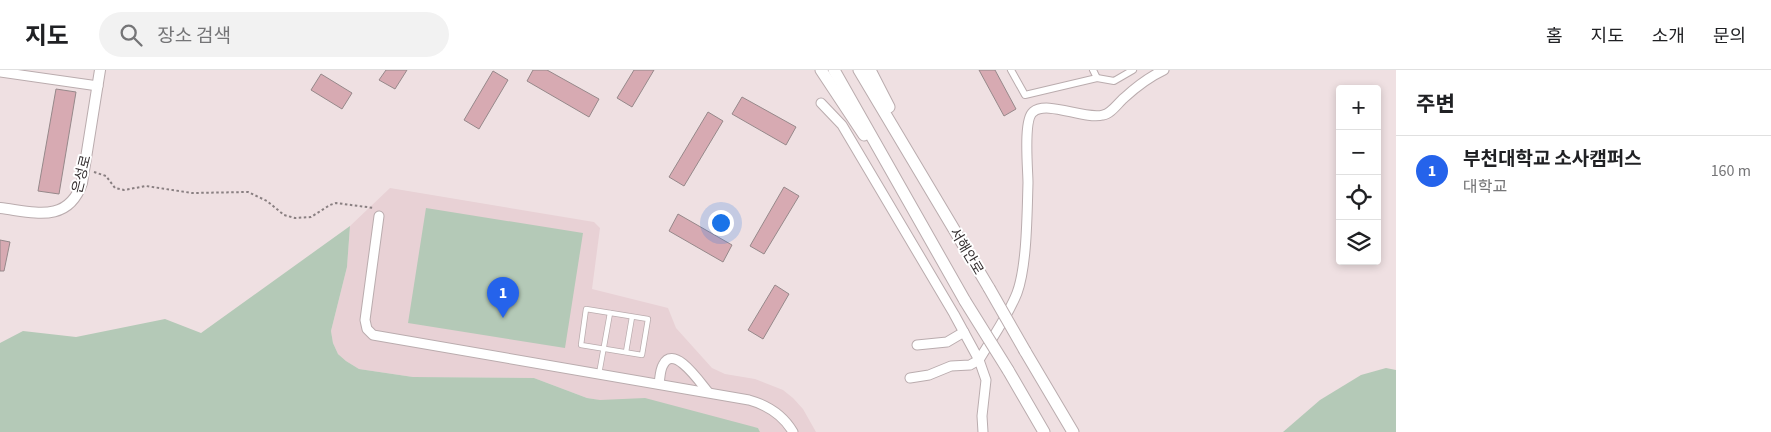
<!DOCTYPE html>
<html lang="ko">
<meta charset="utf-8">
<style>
body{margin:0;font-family:"Source Sans 3","Noto Sans KR",sans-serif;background:#f2f2f2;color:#202124}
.controls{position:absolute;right:15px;top:15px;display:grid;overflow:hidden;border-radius:5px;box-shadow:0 2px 8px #0003}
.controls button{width:45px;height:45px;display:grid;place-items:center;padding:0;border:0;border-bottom:1px solid #e0e0e0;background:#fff;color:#202124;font:25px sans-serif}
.you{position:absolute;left:720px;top:152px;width:18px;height:18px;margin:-12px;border:4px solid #fff;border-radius:50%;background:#1a73e8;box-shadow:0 0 0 8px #1a73e833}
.badge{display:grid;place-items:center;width:32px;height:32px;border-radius:50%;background:#2563eb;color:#fff;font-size:16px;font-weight:700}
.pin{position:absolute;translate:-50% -41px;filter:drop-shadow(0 1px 2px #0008)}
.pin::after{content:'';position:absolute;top:26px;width:18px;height:15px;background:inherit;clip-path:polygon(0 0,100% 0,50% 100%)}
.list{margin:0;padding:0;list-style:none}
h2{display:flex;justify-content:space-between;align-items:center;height:65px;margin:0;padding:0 20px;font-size:21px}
h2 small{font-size:16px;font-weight:400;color:#757577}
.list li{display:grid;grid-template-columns:32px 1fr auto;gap:15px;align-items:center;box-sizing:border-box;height:70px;padding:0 20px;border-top:1px solid #e0e0e0}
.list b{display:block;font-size:19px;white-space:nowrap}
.list p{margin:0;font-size:16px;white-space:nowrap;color:#757577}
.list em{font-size:16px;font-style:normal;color:#757577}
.icon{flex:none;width:28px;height:28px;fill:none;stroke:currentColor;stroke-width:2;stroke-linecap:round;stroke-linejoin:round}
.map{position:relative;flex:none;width:1396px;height:362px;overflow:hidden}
header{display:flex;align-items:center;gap:30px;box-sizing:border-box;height:70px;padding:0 25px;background:#fff;border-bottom:1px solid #e0e0e0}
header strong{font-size:24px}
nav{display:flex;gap:28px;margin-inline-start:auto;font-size:18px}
.search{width:350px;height:45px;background:#f2f2f2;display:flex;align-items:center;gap:12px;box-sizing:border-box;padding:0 18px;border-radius:28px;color:#757577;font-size:19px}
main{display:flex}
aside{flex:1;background:#fff}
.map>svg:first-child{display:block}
.built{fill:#e8d1d5}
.green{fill:#b4c9b7}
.building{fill:#d7aab2;stroke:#96888a}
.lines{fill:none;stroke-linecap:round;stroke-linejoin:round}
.service-casing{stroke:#baacae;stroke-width:6}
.pedestrian-casing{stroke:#baacae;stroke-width:8}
.minor-casing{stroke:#baacae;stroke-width:11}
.tertiary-casing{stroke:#baacae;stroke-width:12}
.secondary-casing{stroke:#baacae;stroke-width:13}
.path{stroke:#897f81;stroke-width:2;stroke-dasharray:2.5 2.5;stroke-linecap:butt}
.service{stroke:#fff;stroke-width:4.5}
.pedestrian{stroke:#fff;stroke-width:6}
.minor{stroke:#fff;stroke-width:9}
.tertiary{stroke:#fff;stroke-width:10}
.secondary{stroke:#fff;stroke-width:11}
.secondary-bridge-casing{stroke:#baacae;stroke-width:13;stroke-linecap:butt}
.secondary-bridge{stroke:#fff;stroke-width:11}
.labels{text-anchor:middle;stroke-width:4;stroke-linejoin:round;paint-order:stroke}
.street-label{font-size:14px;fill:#332d2e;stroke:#fff}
</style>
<header>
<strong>지도</strong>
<div class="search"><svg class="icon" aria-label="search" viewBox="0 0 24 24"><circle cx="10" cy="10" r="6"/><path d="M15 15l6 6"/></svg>장소 검색</div>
<nav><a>홈</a><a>지도</a><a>소개</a><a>문의</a></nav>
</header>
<main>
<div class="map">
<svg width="1396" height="362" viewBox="0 0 1396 362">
<rect width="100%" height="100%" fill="#efe0e2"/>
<polygon class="built" points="390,118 594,152 600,158 592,219 668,238 676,258 712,298 725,304 755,309 783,320 793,328 803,339 816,362 760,362 758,358 587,328 534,308 413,307 359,299 346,291 338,284 333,273 331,261 347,197 350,156"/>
<g class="green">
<polygon points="426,138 583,163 565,278 408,253"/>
<polygon points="350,156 347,197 331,261 333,273 338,284 346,291 359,299 413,307 534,308 587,328 600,330 645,328 758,358 760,362 0,362 0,273 23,261 76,267 165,249 201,263"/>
<polygon points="1386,298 1396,300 1396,362 1283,362 1320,330 1361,305"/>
</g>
<g class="building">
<polygon points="386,0 407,0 395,19 379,10"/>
<polygon points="533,0 547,0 599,29 589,47 527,11"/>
<polygon points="634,0 654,0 632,37 617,28"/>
<polygon points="979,0 995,0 1016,39 1004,46"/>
<polygon points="493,1 508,10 479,59 464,50"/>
<polygon points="321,4 352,23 342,39 311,20"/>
<polygon points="56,19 76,22 59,124 38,121"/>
<polygon points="742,27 796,57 786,75 732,44"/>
<polygon points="708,42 723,51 684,116 669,107"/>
<polygon points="784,117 799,126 764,184 750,176"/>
<polygon points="678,144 732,175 723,192 669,161"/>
<polygon points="0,170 10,172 4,201 0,201"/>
<polygon points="775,215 789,224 763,269 748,260"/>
</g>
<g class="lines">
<defs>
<g id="service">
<polygon points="586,239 648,249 642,285 581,275"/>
<polyline points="626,282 632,247"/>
<polyline points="599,304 610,243"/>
</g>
<g id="pedestrian">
<polyline points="1011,0 1025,25 1097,8 1093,0"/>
<polyline points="1097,8 1114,11 1133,0"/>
</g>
<g id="minor">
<polyline points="0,2 98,16"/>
<polyline points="821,33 842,55 954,244 979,290 986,310 982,346 983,362"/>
<path d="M379 146 365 250 367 259 373 265 749 330C767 335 783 345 793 362"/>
<polyline points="917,275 947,272 964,262"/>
<path d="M910 308 929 305 951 296 970 295 979 290C992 268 1008 246 1017 223 1027 196 1027 144 1028 113 1028 100 1023 50 1033 42 1047 30 1084 50 1103 45 1111 44 1118 33 1124 28 1136 17 1149 7 1164 0"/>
<path d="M659 314C660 308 660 300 663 295 674 273 701 314 708 322"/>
</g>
<path id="tertiary" d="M0 138C34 142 68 154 82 113L100 0"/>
<g id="secondary">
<polyline points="821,0 864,65"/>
<polyline points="834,0 965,231"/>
<polyline points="859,0 989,218"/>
<polyline points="870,0 889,37"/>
<polyline points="1025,281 1073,362"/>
<polyline points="1008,300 1044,362"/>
</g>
</defs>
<use href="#service" class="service-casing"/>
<use href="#pedestrian" class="pedestrian-casing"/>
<use href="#minor" class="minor-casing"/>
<use href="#tertiary" class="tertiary-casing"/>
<use href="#secondary" class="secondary-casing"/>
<polyline class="path" points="94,102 106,106 115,118 124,120 146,116 192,123 248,122 267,131 284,145 295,148 311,147 330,135 336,133 374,138"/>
<use href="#service" class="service"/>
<use href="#pedestrian" class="pedestrian"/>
<use href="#minor" class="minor"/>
<use href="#tertiary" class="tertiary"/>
<use href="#secondary" class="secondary"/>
<defs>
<g id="secondary-bridge">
<polyline points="989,218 1025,281"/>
<polyline points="965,231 1008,300"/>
</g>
</defs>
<use href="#secondary-bridge" class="secondary-bridge-casing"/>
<use href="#secondary-bridge" class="secondary-bridge"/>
</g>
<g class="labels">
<g class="street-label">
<text transform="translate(81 104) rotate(-76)" y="5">은성로</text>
<text transform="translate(967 181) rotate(59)" y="5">서해안로</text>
</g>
</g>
</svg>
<div class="controls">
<button>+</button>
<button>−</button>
<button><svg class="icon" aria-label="locate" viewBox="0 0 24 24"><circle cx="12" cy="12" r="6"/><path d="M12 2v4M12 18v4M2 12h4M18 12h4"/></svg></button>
<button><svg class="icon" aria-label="layers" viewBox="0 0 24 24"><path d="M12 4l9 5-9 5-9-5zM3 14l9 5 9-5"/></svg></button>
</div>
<div class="you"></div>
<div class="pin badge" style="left:503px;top:248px">1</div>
</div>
<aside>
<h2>주변<small></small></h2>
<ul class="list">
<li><span class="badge">1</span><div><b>부천대학교 소사캠퍼스</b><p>대학교</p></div><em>160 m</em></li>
</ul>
</aside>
</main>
